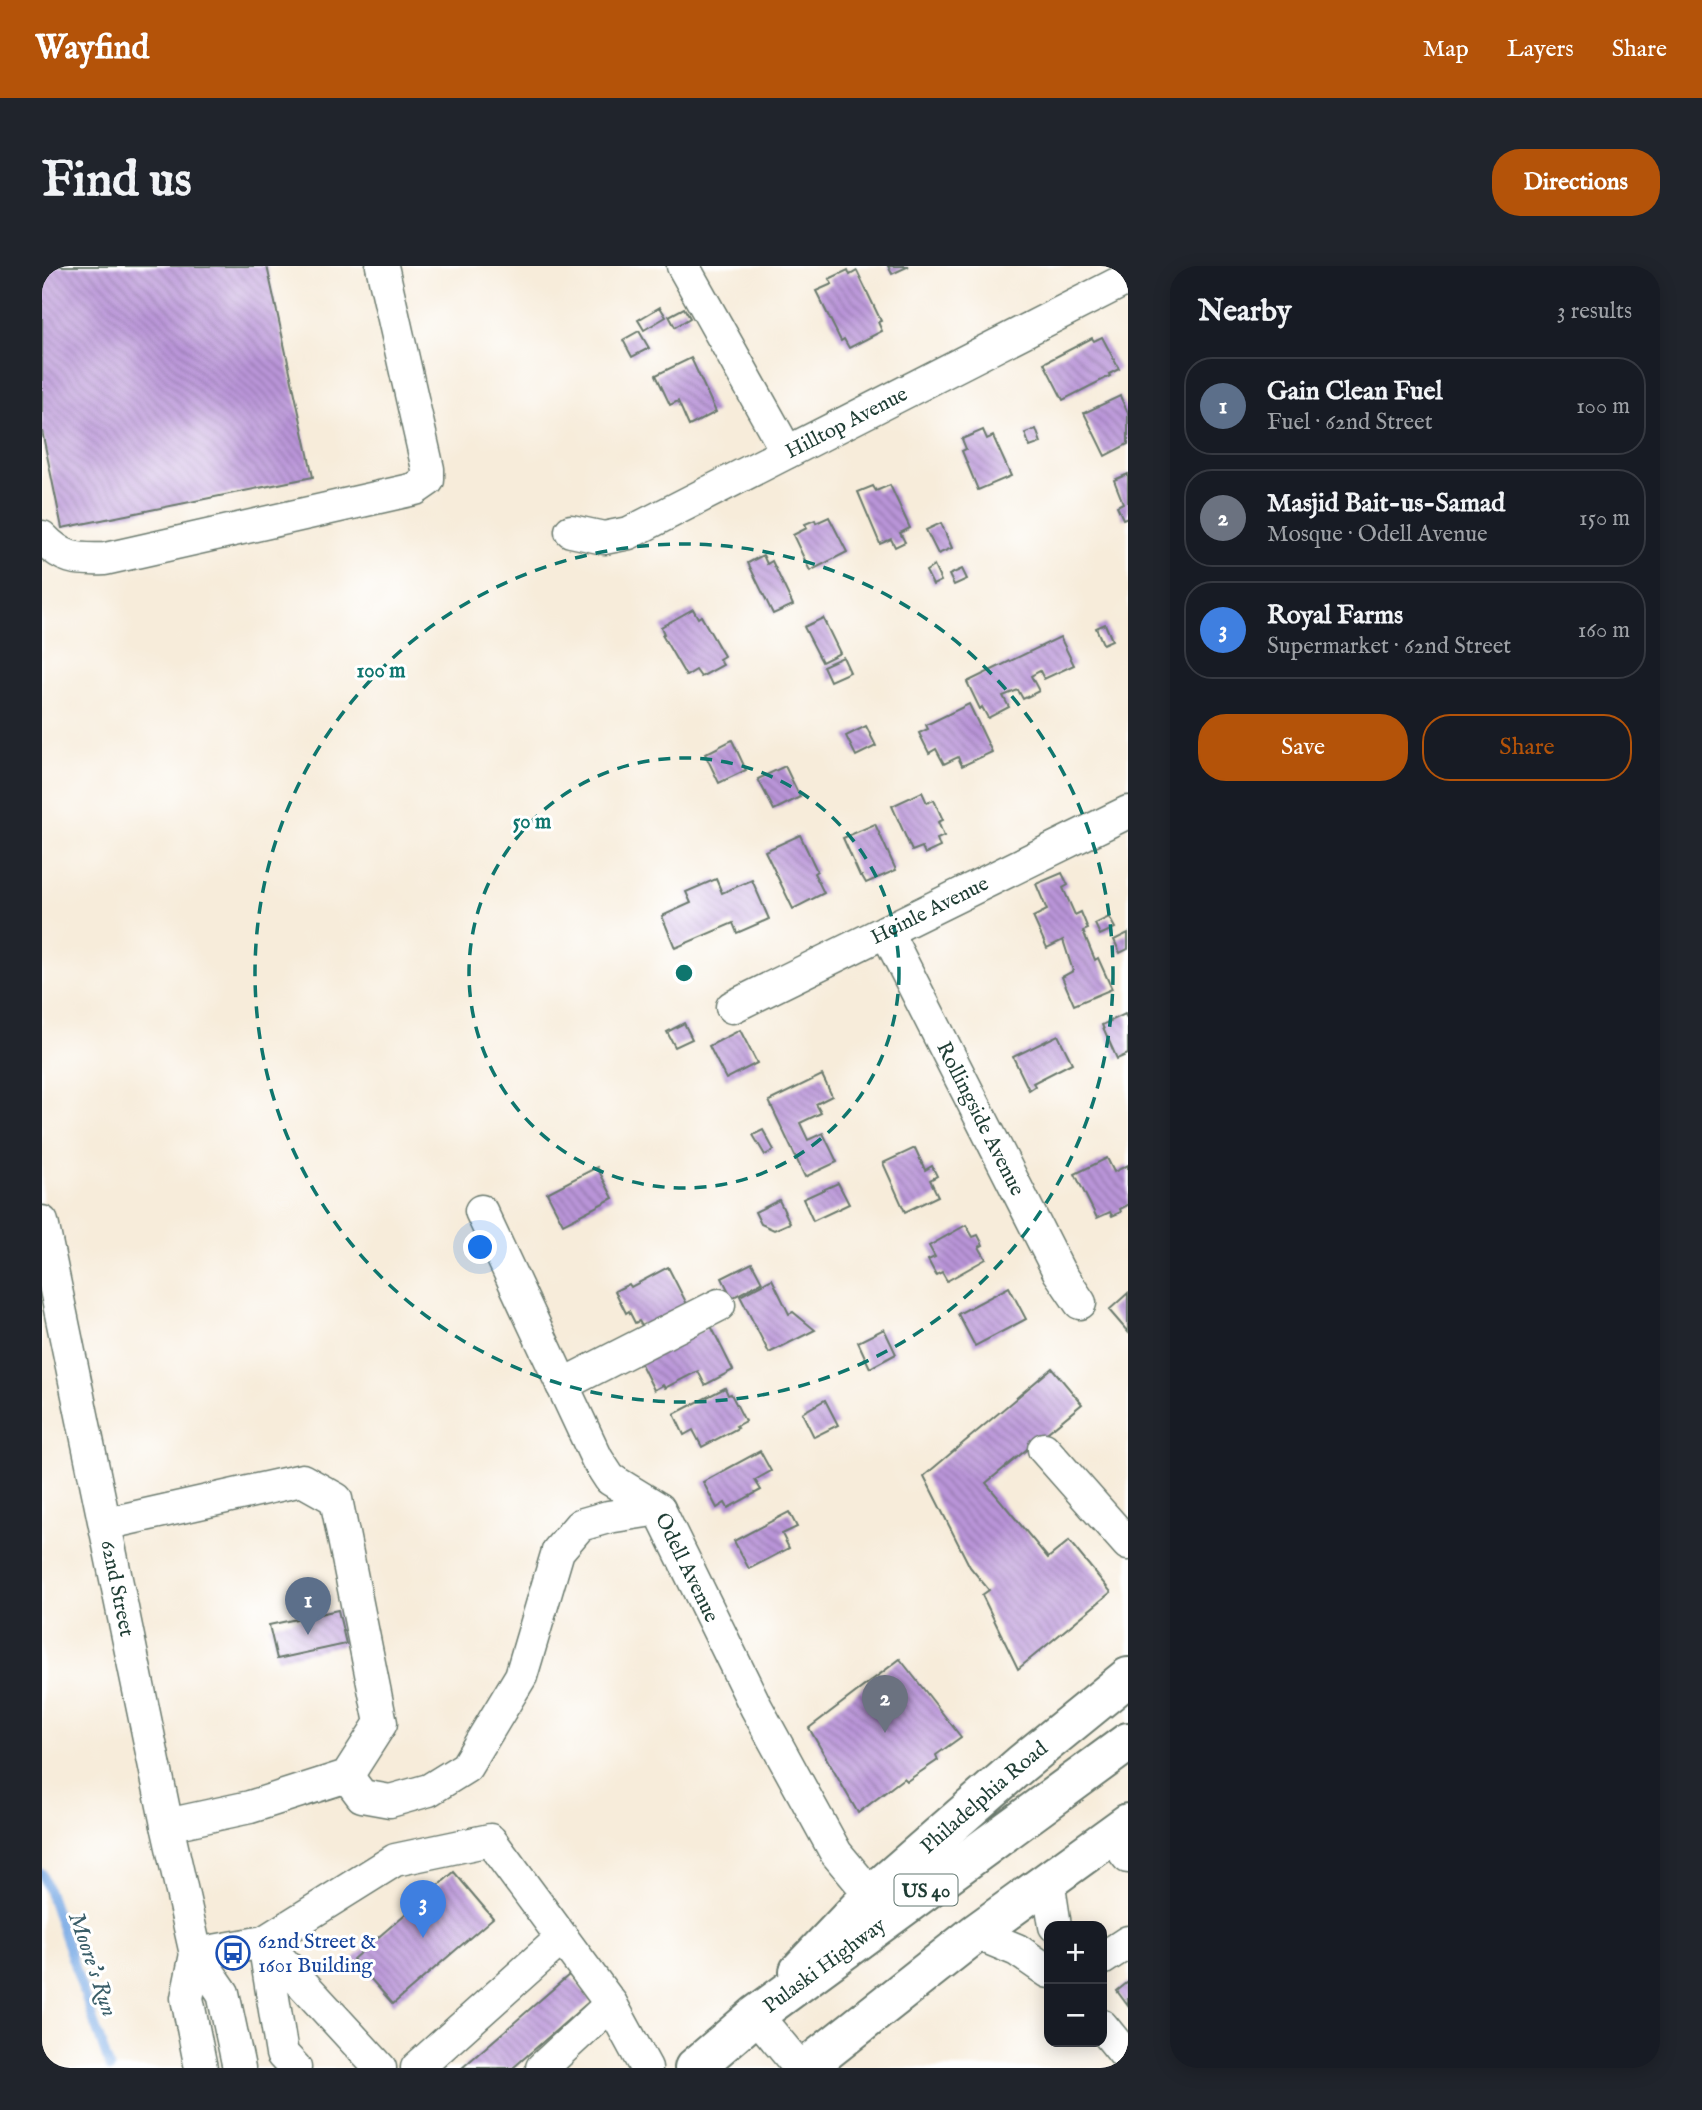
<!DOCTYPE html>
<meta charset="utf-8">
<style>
body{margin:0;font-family:"IM FELL English",serif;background:#20242c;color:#f1f3f6}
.controls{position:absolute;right:21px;bottom:21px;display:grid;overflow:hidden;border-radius:14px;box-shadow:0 4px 18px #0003}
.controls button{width:63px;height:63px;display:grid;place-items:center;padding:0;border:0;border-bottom:2px solid #363941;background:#171b24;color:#f1f3f6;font:35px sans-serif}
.you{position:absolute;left:439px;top:982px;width:24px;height:24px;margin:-18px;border:5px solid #fff;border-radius:50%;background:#1a73e8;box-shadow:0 0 0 10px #1a73e833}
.badge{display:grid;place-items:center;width:46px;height:46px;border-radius:50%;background:#b45309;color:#fff;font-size:23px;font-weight:700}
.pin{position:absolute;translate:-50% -58px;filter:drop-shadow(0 2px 4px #0008)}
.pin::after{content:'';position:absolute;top:37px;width:24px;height:21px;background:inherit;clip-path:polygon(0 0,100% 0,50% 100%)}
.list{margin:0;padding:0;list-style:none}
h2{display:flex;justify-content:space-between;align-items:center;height:91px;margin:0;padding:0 28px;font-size:30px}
h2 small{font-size:23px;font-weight:400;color:#9ea1a6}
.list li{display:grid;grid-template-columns:46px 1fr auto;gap:21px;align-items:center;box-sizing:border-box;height:98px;margin:0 14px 14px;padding:0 14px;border:2px solid #363941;border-radius:28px}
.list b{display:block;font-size:26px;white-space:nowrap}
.list p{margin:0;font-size:23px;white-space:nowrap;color:#9ea1a6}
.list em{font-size:23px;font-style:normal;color:#9ea1a6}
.actions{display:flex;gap:14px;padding:21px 28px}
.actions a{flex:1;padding:16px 0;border:2px solid #b45309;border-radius:28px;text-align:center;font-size:24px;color:#b45309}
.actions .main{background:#b45309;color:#fff}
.map{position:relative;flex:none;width:1086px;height:1802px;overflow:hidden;border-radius:28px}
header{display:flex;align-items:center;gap:42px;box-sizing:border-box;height:98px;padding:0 35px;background:#b45309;color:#fff}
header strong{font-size:33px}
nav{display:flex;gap:38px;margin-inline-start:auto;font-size:24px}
.intro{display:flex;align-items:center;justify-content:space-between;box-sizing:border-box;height:168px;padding:0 42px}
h1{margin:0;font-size:49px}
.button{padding:18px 32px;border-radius:28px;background:#b45309;color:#fff;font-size:24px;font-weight:700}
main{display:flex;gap:42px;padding:0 42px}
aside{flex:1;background:#171b24;border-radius:28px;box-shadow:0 4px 18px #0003}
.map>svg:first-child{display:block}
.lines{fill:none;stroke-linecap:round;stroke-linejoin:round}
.stream{stroke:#7aabe5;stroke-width:9}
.building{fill:url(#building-back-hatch)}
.minor-casing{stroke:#6b7a6e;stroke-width:35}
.major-casing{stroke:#6b7a6e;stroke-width:42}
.highway-casing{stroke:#6b7a6e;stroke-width:42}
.minor{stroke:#fff;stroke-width:32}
.major{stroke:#fff;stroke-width:38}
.highway{stroke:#fff;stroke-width:38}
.ring{fill:none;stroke:#0f766e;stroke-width:3.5;stroke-dasharray:12 9}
.labels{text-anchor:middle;stroke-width:6;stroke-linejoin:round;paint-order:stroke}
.shield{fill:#fff;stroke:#627771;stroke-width:2}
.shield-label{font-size:19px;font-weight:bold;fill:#1f3d34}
.street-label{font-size:21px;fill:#1f3d34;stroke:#fff}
.transit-label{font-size:21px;fill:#164399;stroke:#fff;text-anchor:start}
.water-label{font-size:23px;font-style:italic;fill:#3a5e69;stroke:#fff}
.centre{fill:#0f766e;stroke:#fff;stroke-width:3.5}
.ring-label{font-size:21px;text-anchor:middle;font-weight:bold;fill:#0f766e;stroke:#fff;stroke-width:6;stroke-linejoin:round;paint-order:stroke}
</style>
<header>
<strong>Wayfind</strong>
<nav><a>Map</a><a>Layers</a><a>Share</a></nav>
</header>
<div class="intro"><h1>Find us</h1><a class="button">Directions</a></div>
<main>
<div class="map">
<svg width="1086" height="1802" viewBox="0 0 1086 1802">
<defs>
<pattern id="building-back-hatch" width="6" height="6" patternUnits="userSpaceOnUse" patternTransform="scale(1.75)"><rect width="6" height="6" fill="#b994d8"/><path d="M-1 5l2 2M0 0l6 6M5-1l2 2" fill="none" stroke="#967ab0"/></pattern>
</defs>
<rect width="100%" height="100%" fill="#fff"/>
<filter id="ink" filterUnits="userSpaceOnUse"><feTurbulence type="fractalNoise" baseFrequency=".0143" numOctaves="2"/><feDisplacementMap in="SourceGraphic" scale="14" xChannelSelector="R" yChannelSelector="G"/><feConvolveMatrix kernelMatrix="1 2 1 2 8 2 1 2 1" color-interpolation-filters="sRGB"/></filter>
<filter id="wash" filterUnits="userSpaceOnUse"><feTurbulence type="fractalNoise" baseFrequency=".00686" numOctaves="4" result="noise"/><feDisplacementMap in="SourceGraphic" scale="28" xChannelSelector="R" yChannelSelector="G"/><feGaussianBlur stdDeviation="1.57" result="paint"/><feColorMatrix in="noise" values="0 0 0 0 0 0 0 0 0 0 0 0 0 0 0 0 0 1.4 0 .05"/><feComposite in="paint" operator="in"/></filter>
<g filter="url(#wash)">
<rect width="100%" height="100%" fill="#f7ecda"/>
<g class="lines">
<polyline class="stream" points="0,1607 68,1802"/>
</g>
<g id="blocks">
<g class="building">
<polygon points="0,0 225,0 271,211 20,262 0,165"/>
<polygon points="846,0 867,0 850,8"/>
<polygon points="806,4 808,9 815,5 839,55 836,56 840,65 807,82 802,73 799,75 774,25 790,18 787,13"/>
<polygon points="618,41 624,51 602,64 596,54"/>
<polygon points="642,42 648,52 633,61 627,50"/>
<polygon points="597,65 607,82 590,91 581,74"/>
<polygon points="1060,71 1077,103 1067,108 1068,110 1021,134 1002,97 1050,72 1052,75"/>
<polygon points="649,92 674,146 647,160 636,135 628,139 614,109"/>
<polygon points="1078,130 1086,147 1086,178 1063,190 1042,147"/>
<polygon points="994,163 999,177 988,181 983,167"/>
<polygon points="941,164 945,173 951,170 969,210 936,224 920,185 924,183 920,173"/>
<polygon points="1086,208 1086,251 1081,253 1075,240 1081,237 1072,214"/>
<polygon points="848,219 868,262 858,267 863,276 853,281 849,273 838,278 816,226 831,220 834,225"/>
<polygon points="787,251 805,286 768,305 751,269 765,262 763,258 773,254 774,257"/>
<polygon points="899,257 910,282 896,288 884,264"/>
<polygon points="721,289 725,298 730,295 751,339 731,348 706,297"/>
<polygon points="892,300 899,315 891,319 884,305"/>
<polygon points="920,303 925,313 912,319 907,309"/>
<polygon points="651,343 656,352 659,350 682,390 677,393 681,399 659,411 654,404 644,410 620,369 622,368 619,361"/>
<polygon points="781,352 798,387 780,396 762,361"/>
<polygon points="1063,358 1070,374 1061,378 1054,362"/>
<polygon points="1018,371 1032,399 1002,413 998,405 989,410 997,425 981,433 976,424 961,430 967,441 946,452 940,441 938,443 925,416"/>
<polygon points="801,391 808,406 788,415 781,400"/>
<polygon points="927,438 950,486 920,500 916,491 902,498 894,483 887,487 877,467 886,463 884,459"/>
<polygon points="824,460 834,480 814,490 804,470"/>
<polygon points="690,474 704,504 677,517 663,488"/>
<polygon points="743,500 758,531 732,544 716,513"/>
<polygon points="880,526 885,537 892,534 901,554 896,556 902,570 895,573 898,581 883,588 880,581 870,585 850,540"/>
<polygon points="833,558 854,604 824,617 820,610 818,610 801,572"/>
<polygon points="758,569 775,605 772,607 782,627 751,643 723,585"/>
<polygon points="1020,607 1026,619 1021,622 1033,649 1039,646 1046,663 1041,665 1053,694 1056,692 1070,723 1032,739 1020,711 1031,705 1021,674 1005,682 991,651 1005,644 994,618"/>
<polygon points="674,613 680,627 710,614 727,653 695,667 691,657 633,682 620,650 649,637 644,626"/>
<polygon points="1067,651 1073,662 1058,669 1053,658"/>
<polygon points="1086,667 1086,683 1078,687 1072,674"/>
<polygon points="1083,748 1086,754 1086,788 1075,793 1060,759"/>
<polygon points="642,757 650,773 633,781 625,766"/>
<polygon points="698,764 715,797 684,813 667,780"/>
<polygon points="1016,769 1030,797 991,817 993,820 987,824 971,791"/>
<polygon points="780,809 790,830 774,838 779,847 758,857 766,874 781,867 795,896 763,911 727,835"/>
<polygon points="721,864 732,884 723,889 711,869"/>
<polygon points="873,882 883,904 890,900 895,910 888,914 896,930 863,946 841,897"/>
<polygon points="1065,892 1072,906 1086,899 1086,939 1078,943 1079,946 1070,950 1068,946 1055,952 1033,908"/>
<polygon points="555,901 571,932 521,958 505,927"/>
<polygon points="796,917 807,938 771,955 761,933"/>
<polygon points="737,934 748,957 732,964 719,958 713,946"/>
<polygon points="924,959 931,971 936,969 941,979 937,981 944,993 905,1015 900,1006 894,1009 886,994 893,991 887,980"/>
<polygon points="710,997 720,1016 690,1032 680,1012"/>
<polygon points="626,1001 647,1042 603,1065 597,1055 593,1057 587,1045 584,1047 573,1025 587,1018 589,1021"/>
<polygon points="730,1013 747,1048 751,1046 773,1064 727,1087 698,1030"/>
<polygon points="967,1021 984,1053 933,1080 916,1048"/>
<polygon points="1086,1027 1086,1066 1067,1044"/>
<polygon points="669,1060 691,1104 663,1119 656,1105 623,1122 621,1119 612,1124 598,1096"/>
<polygon points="842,1063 854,1088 828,1102 816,1076"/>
<polygon points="1010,1102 1040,1138 944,1217 1006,1292 1027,1275 1069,1326 976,1403 940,1329 947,1324 928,1301 882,1210"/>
<polygon points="683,1122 686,1129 689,1128 703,1155 694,1160 696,1162 660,1181 651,1164 642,1169 632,1148"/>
<polygon points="783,1134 796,1159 772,1171 760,1147"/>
<polygon points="718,1185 729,1205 713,1214 719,1224 686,1242 683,1237 675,1242 661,1216"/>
<polygon points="747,1246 755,1261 740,1268 747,1282 707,1303 692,1275"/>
<polygon points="296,1344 304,1378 235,1393 227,1359"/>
<polygon points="858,1393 919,1471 894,1489 896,1494 865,1515 862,1512 816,1547 767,1462"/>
<polygon points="412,1606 451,1652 351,1738 311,1693"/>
<polygon points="527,1709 549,1734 471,1802 420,1802"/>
<polygon points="1086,1716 1086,1740 1075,1725"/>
</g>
</g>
</g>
<g filter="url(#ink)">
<use href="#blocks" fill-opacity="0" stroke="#6b7a6e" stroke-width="2"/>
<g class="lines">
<defs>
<g id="minor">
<polyline points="641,0 745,186"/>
<path id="s1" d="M529 265 562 272 587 267 1075 18"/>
<path d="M0 271C21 293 33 294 63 293L373 223 386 214V203L340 0"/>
<path id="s2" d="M844 665 1017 1006 1038 1037"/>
<path id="s3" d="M690 741 1086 546"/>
<path id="s4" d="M439 945 555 1193 568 1213 617 1243 714 1441 794 1587 829 1629"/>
<path id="s5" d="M0 956 125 1559 154 1688 181 1727 197 1802"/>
<polyline points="520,1119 677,1039"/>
<polyline points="1002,1183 1086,1278"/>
<polyline points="63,1258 260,1214 294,1233 339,1457 305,1510 208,1541 125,1559"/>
<polyline points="305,1510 320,1530 348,1535 387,1524 424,1501 479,1410 516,1285 538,1259 566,1251 617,1243"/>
<polyline points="1069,1569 1086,1591"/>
<polyline points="1006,1614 1013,1660"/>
<polyline points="934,1667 975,1684 1007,1706"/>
<polyline points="222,1676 338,1802"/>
<polyline points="222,1676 240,1788 253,1802"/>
<polyline points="154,1688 222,1676 353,1594 448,1574 569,1738 604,1802"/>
<polyline points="154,1688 145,1732 159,1802"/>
<polyline points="1060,1693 1086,1676"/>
<polyline points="714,1749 758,1802"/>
<polyline points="1060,1760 1086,1792"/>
<polyline points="375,1802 520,1672"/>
<polyline points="500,1802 569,1738"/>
</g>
<g id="major">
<path id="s6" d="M757 1705 829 1629 979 1498 1086 1411"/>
</g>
<g id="highway">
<path id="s7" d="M652 1802 714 1749 1086 1476"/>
<polyline points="763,1802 934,1667 1086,1557"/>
</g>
</defs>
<use href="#minor" class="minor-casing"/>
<use href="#major" class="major-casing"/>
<use href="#highway" class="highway-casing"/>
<use href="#minor" class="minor"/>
<use href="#major" class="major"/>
<use href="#highway" class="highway"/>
</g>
</g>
<g class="ring">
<circle cx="642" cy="707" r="215"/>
<circle cx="642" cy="707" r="429"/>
</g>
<defs>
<symbol id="bus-ring" viewBox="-11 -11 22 22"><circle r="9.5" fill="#fff" stroke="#1a4fb4" stroke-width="1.5"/><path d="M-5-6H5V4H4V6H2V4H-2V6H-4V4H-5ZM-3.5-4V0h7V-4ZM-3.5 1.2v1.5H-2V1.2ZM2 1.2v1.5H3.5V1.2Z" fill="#1a4fb4"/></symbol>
</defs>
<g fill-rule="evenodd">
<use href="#bus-ring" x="172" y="1668" width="38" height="38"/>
</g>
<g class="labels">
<rect class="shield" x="852.5" y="1608.5" width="63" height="31" rx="5"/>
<g class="shield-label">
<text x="884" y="1631">US 40</text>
</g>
<g class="street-label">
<text dy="7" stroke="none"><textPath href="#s1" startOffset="303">Hilltop Avenue</textPath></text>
<text dy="7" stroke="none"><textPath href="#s3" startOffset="220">Heinle Avenue</textPath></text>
<text dy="7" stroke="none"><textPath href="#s2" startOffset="210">Rollingside Avenue</textPath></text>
<text dy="7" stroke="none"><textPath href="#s4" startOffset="420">Odell Avenue</textPath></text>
<text dy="7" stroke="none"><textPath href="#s5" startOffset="374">62nd Street</textPath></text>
<text dy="7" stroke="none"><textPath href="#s6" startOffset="254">Philadelphia Road</textPath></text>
<text dy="7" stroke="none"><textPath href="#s7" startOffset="166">Pulaski Highway</textPath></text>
</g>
<g class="transit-label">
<text x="216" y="1682">62nd Street &amp;<tspan x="216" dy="24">1601 Building</tspan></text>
</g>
<g class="water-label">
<text transform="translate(52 1698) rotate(71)" y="8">Moore's Run</text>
</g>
</g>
<circle cx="642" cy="707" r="10" class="centre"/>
<g class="ring-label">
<text x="339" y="411">100 m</text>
<text x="490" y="562">50 m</text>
</g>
</svg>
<div class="controls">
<button>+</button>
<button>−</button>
</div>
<div class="you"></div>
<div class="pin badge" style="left:266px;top:1369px;background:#5c6f8a">1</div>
<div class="pin badge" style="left:843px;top:1467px;background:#6b7280">2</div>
<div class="pin badge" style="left:381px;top:1672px;background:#3f7fe0">3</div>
</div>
<aside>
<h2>Nearby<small>3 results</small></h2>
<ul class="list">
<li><span class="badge" style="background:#5c6f8a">1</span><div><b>Gain Clean Fuel</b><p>Fuel · 62nd Street</p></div><em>100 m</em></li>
<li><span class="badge" style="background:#6b7280">2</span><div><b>Masjid Bait-us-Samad</b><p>Mosque · Odell Avenue</p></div><em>150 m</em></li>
<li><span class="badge" style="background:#3f7fe0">3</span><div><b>Royal Farms</b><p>Supermarket · 62nd Street</p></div><em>160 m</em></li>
</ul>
<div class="actions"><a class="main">Save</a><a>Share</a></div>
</aside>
</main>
